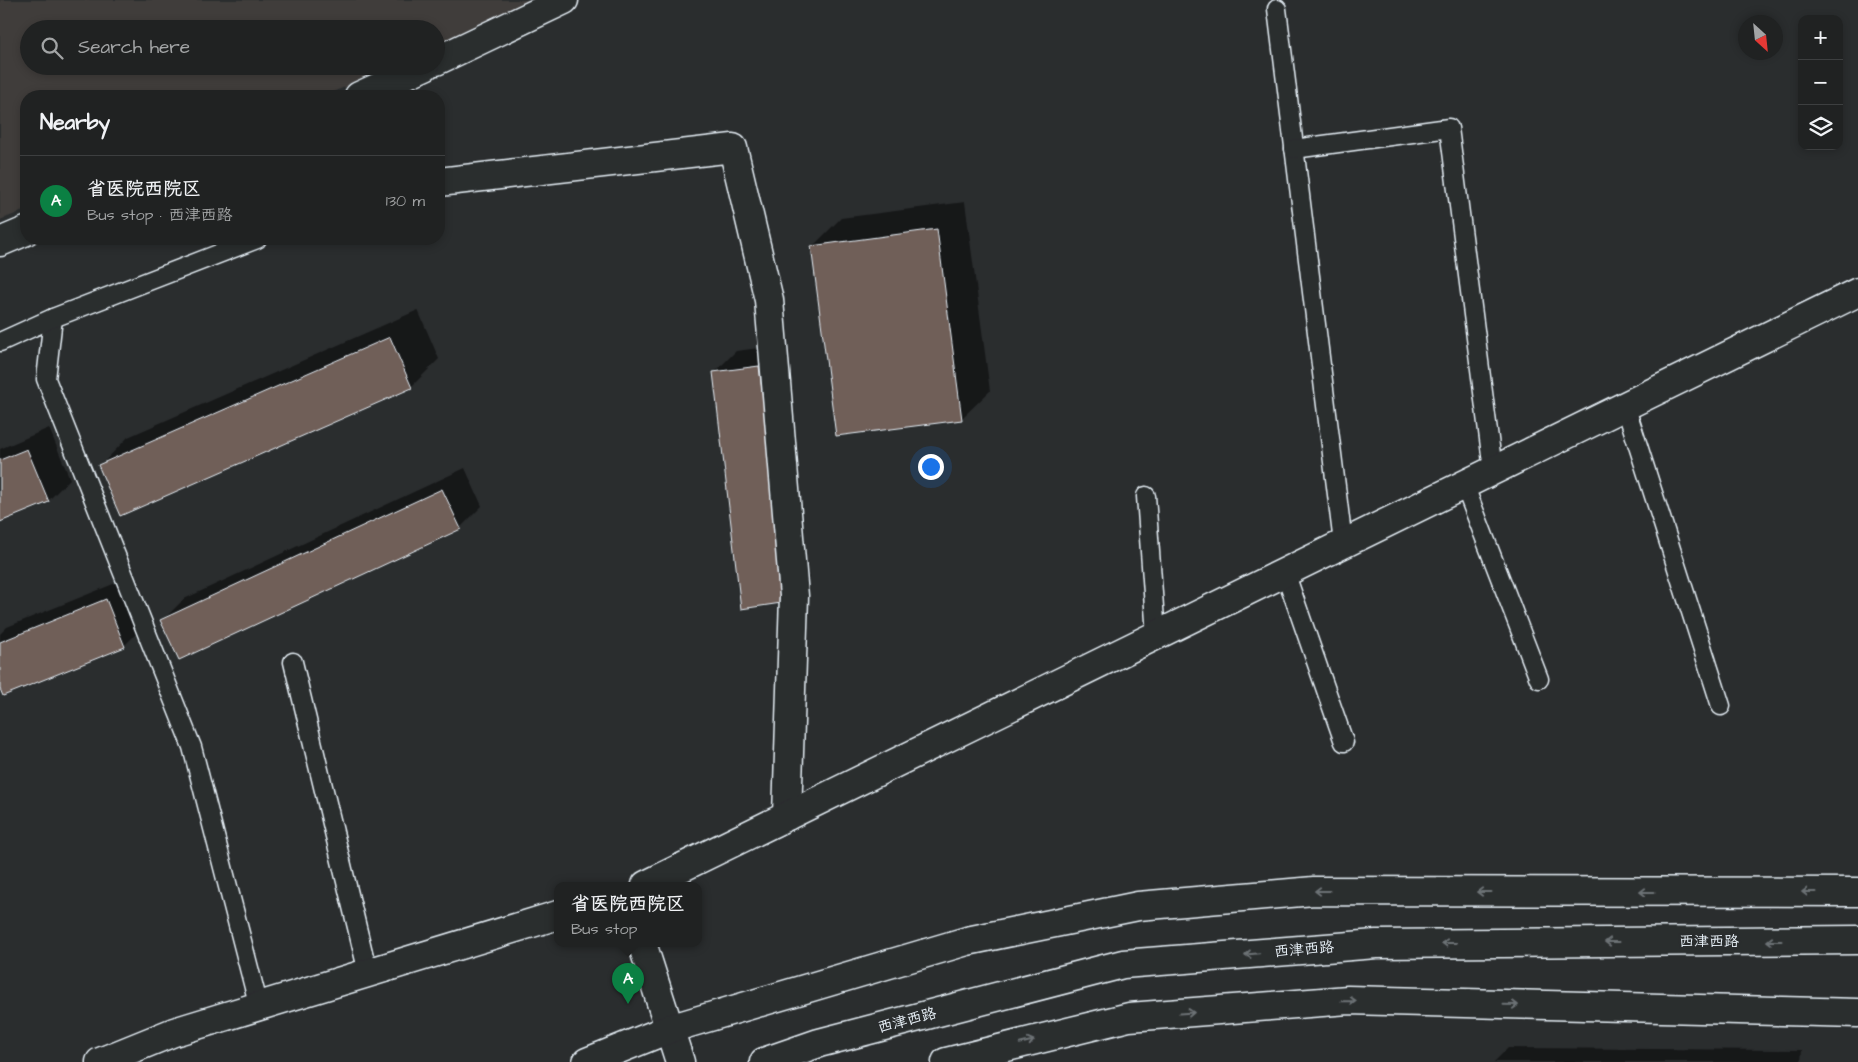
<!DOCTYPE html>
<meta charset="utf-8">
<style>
body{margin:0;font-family:"Architects Daughter","LXGW WenKai TC",sans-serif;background:#2d2f2f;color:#f1f3f6}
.controls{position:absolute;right:15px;top:15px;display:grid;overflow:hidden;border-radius:10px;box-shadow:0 2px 8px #0003}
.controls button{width:45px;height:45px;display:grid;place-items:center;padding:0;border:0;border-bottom:1px solid #3d3f40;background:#202222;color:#f1f3f6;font:25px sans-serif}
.compass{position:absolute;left:1738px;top:15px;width:45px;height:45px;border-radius:50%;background:#202222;box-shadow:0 2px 8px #0003;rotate:153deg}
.you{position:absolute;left:930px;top:466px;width:18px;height:18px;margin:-12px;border:4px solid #fff;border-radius:50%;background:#1a73e8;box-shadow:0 0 0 8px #1a73e833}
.badge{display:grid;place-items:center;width:32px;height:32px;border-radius:50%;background:#0b8043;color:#fff;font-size:16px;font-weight:700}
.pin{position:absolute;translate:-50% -41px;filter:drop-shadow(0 1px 2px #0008)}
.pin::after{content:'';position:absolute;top:26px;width:18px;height:15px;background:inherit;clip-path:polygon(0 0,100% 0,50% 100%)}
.popup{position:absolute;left:554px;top:882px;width:148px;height:65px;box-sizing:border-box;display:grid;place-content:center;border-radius:10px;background:#202222;filter:drop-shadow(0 1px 4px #0005);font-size:16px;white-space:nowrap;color:#a2a4a5}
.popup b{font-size:19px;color:#f1f3f6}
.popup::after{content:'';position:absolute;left:50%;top:100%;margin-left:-10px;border:10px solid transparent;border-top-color:#202222}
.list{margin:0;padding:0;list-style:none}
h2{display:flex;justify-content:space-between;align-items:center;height:65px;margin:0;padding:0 20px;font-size:21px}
h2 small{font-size:16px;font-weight:400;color:#a2a4a5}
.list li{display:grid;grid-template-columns:32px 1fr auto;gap:15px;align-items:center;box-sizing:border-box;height:90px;padding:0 20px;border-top:1px solid #3d3f40}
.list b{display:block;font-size:19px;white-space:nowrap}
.list p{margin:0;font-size:16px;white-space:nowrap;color:#a2a4a5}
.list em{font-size:16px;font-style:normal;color:#a2a4a5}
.icon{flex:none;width:28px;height:28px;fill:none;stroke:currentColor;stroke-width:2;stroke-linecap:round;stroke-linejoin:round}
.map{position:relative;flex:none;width:1858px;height:1062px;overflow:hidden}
.search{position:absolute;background:#202222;box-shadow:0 2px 8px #0003;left:20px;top:20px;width:425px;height:55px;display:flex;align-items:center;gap:12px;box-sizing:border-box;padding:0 18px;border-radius:28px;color:#a2a4a5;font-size:19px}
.panel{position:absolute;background:#202222;box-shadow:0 2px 8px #0003;left:20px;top:90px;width:425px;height:155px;border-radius:20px}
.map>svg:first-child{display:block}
.built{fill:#3f3c3b}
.shadow{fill:#0007}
.building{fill:#705e59;stroke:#e8f1f8}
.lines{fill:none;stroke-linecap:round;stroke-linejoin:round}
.lane-casing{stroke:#e8f1f8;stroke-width:21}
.street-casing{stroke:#e8f1f8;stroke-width:31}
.primary-casing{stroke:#e8f1f8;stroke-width:31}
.lane{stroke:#2a2d2e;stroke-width:18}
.street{stroke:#2a2d2e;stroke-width:28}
.primary{stroke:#2a2d2e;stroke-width:28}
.oneway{stroke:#6c7275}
.labels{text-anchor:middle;stroke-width:5;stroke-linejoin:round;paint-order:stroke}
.street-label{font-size:15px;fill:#e8f1f8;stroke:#2a2d2e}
</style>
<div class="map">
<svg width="1858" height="1062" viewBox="0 0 1858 1062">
<rect width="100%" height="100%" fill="#2a2d2e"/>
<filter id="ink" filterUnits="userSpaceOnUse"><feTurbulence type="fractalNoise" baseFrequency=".02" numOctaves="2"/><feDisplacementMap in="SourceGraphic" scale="10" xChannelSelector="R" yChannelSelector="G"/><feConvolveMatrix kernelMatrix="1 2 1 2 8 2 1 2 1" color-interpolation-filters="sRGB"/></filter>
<g filter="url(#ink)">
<polygon class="built" points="0,0 536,0 436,52 436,29 29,29 29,66 400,66 322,96 26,96 26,210 0,220"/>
<g class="shadow">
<polygon points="965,202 990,391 961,419 812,247 841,218"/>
<polygon points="418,310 439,359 411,387 100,466 128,437"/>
<polygon points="781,345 809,579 788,601 714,373 736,351"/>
<polygon points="49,428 70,479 48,501 0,521 0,449"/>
<polygon points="465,468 482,506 460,528 162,621 184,599"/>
<polygon points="128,578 146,624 124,646 0,685 0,634 7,627"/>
<polygon points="1508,1048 1802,1050 1801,1062 1494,1062"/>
</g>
<g class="building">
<polygon points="937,229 962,420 836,436 811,246"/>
<polygon points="390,337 412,388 120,516 98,465"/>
<polygon points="759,366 788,602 741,609 713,372"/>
<polygon points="27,449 49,502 0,522 0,460"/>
<polygon points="442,489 461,529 179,660 160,620"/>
<polygon points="106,599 125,647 3,696 0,689 0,642"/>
</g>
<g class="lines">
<defs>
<g id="lane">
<polyline points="1277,9 1343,543"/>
<polyline points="1294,149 1449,128 1493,470"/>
<polyline points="53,318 46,379 192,747 259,1007"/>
<polyline points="0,342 53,318 257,239"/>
<polyline points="1625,405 1721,706"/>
<polyline points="1464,484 1539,679"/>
<polyline points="1146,496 1156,635"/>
<polyline points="1285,572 1344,742"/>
<polyline points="293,662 368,973"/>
</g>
<g id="street">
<polyline points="436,61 564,0"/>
<polyline points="359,96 425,66"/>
<polyline points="439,182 733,148 769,300 794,596 787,816"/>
<polyline points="0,242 26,231"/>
<polyline points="646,885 1858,292"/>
<polyline points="642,943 680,1062"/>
<polyline points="100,1062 174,1032 558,915"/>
<polyline points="587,1062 669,1029 967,941 1138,906 1314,891 1858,892"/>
</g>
<g id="primary">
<polyline points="764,1062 819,1043 1123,964 1376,944 1858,940"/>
<polyline points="946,1062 1129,1017 1348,1000 1858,1013"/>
</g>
</defs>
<use href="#lane" class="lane-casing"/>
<use href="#street" class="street-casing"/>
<use href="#primary" class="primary-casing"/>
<use href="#lane" class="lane"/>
<use href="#street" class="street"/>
<use href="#primary" class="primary"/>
</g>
<defs><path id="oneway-shaft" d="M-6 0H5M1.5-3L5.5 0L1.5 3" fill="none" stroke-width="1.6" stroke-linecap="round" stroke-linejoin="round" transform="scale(1.25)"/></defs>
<g class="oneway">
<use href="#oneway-shaft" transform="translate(1322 891) rotate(180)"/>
<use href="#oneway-shaft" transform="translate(1484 892) rotate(-180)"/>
<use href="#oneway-shaft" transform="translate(1647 892) rotate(-180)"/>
<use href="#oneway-shaft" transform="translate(1809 892) rotate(-180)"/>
<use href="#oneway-shaft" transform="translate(1774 941) rotate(180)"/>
<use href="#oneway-shaft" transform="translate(1612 942) rotate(180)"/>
<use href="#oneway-shaft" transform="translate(1449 943) rotate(180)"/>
<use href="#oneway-shaft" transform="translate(1252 954) rotate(175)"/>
<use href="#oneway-shaft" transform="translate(1349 1001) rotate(-1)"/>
<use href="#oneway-shaft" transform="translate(1511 1005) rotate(1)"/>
<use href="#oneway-shaft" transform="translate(1187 1013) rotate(-4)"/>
<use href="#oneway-shaft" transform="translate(1027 1042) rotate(-14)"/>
</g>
</g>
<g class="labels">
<g class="street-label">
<text x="1709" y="946">西津西路</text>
<text transform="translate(1304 949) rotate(-5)" y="5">西津西路</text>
<text transform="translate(907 1020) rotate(-15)" y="5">西津西路</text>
</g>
</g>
</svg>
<div class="controls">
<button>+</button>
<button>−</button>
<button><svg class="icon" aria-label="layers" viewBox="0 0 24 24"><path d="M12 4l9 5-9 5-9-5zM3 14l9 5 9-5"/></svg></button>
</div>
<svg class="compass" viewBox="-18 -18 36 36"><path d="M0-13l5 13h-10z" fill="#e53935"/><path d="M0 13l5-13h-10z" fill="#a2a4a5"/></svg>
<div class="you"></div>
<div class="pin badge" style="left:628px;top:1004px">A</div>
<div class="popup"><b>省医院西院区</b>Bus stop</div>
<div class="search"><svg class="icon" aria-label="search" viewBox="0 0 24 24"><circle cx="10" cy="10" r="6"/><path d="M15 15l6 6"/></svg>Search here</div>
<section class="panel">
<h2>Nearby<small></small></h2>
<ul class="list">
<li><span class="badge">A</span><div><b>省医院西院区</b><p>Bus stop · 西津西路</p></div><em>130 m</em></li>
</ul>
</section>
</div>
